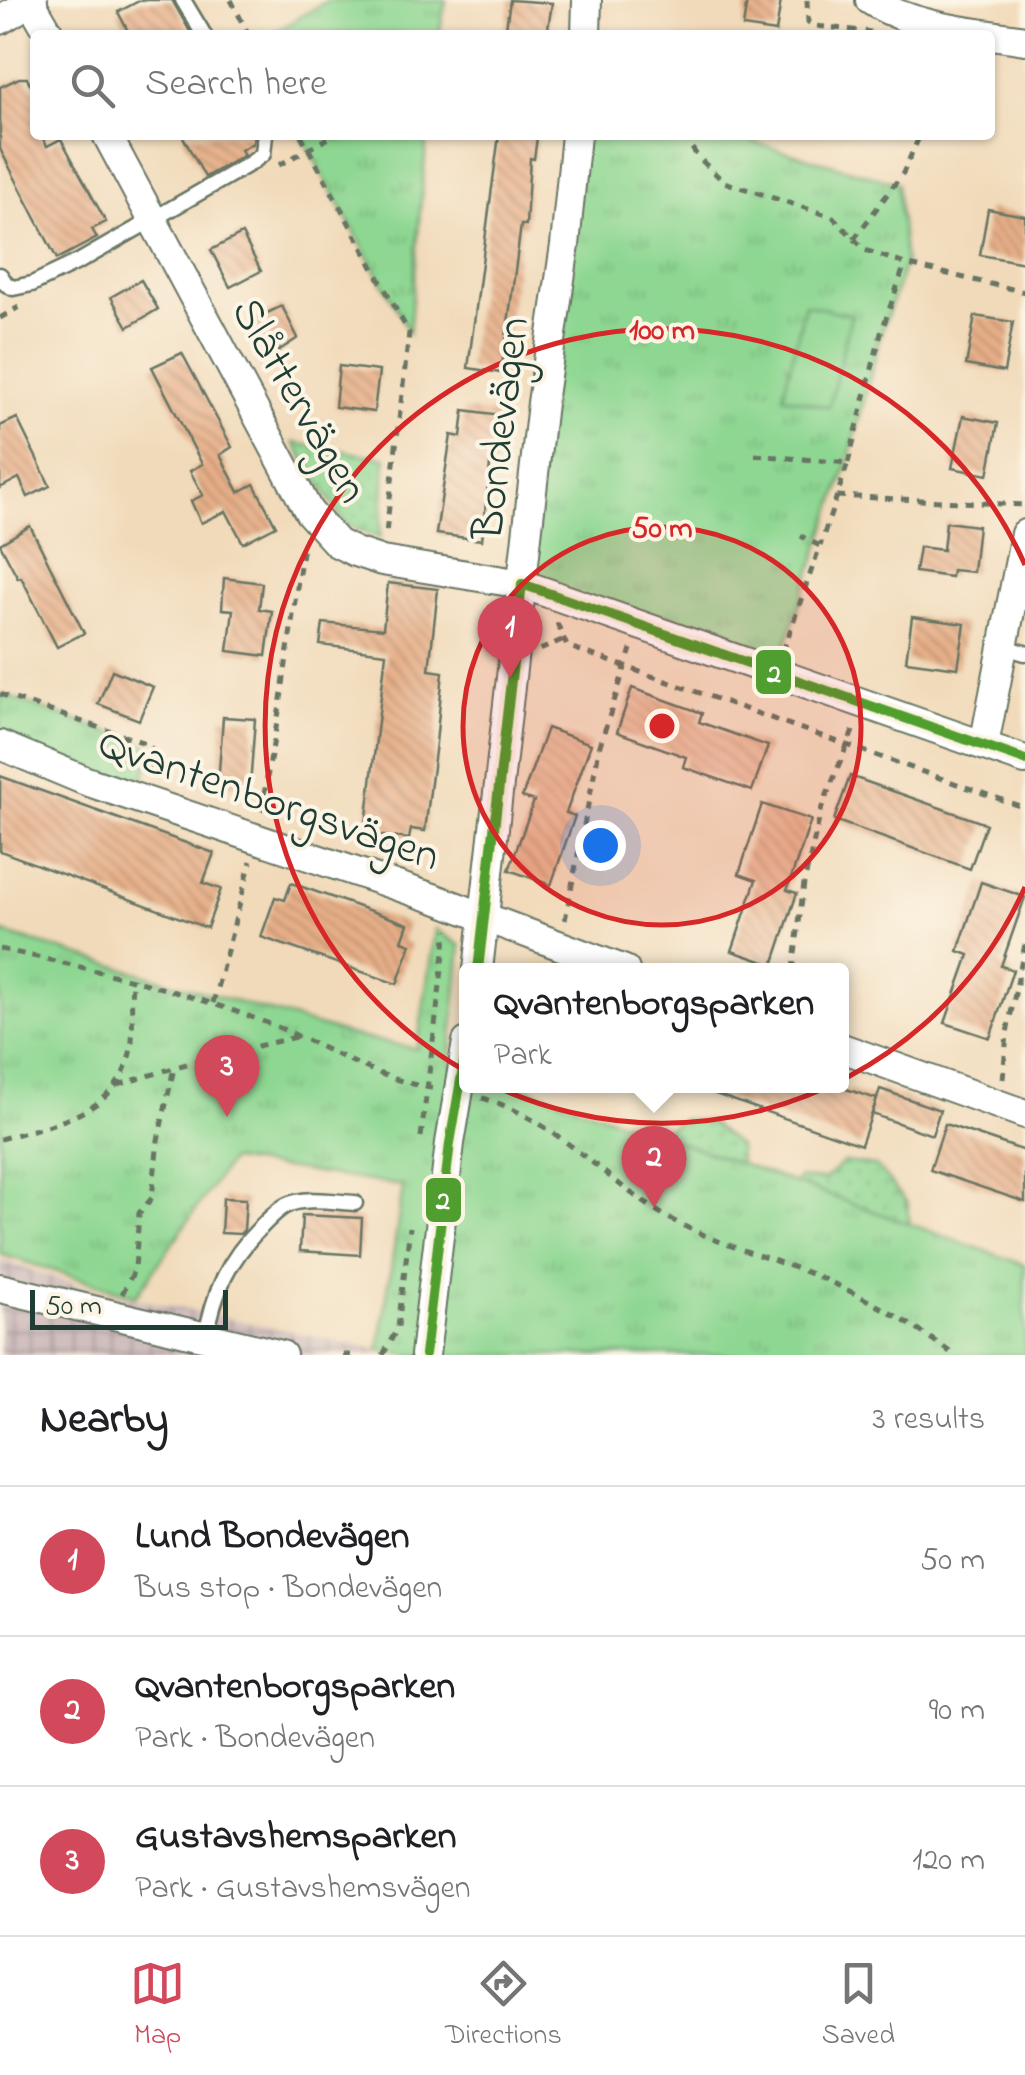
<!DOCTYPE html>
<meta charset="utf-8">
<style>
body{margin:0;font-family:"Indie Flower",sans-serif;background:#f6f6f6;color:#202124}
.scale{position:absolute;left:30px;bottom:25px;width:198px;box-sizing:border-box;padding-left:10px;border:5px solid #1f3d34;border-top:0;font-size:28px;line-height:35px;white-space:nowrap;color:#1f3d34;-webkit-text-stroke:8px #fcf5e5;paint-order:stroke}
.you{position:absolute;left:600px;top:845px;width:35px;height:35px;margin:-25px;border:8px solid #fff;border-radius:50%;background:#1a73e8;box-shadow:0 0 0 15px #1a73e833}
.badge{display:grid;place-items:center;width:65px;height:65px;border-radius:50%;background:#d1495b;color:#fff;font-size:32px;font-weight:700}
.pin{position:absolute;translate:-50% -82px;filter:drop-shadow(0 2px 5px #0008)}
.pin::after{content:'';position:absolute;top:52px;width:35px;height:30px;background:inherit;clip-path:polygon(0 0,100% 0,50% 100%)}
.popup{position:absolute;left:459px;top:963px;width:390px;height:130px;box-sizing:border-box;display:grid;place-content:center;border-radius:10px;background:#fff;filter:drop-shadow(0 2px 8px #0005);font-size:32px;white-space:nowrap;color:#757577}
.popup b{font-size:38px;color:#202124}
.popup::after{content:'';position:absolute;left:50%;top:100%;margin-left:-20px;border:20px solid transparent;border-top-color:#fff}
.list{margin:0;padding:0;list-style:none}
h2{display:flex;justify-content:space-between;align-items:center;height:130px;margin:0;padding:0 40px;font-size:42px}
h2 small{font-size:32px;font-weight:400;color:#757577}
.list li{display:grid;grid-template-columns:65px 1fr auto;gap:30px;align-items:center;box-sizing:border-box;height:150px;padding:0 40px;border-top:2px solid #e0e0e0}
.list b{display:block;font-size:38px;white-space:nowrap}
.list p{margin:0;font-size:32px;white-space:nowrap;color:#757577}
.list em{font-size:32px;font-style:normal;color:#757577}
.icon{flex:none;width:55px;height:55px;fill:none;stroke:currentColor;stroke-width:2;stroke-linecap:round;stroke-linejoin:round}
.map{position:relative;flex:none;width:1025px;height:1355px;overflow:hidden}
.search{position:absolute;background:#fff;box-shadow:0 2px 8px #0004;left:30px;right:30px;top:30px;height:110px;display:flex;align-items:center;gap:25px;box-sizing:border-box;padding:0 35px;border-radius:10px;color:#757577;font-size:38px}
.sheet{height:580px;background:#fff}
nav{display:flex;justify-content:space-around;align-items:center;box-sizing:border-box;height:140px;border-top:2px solid #e0e0e0;background:#fff;font-size:28px;color:#757577}
nav a{display:grid;justify-items:center;gap:5px}
nav .on{color:#d1495b}
.map>svg:first-child{display:block}
.industrial{fill:url(#industrial-grid)}
.grass{fill:url(#grass-dots);stroke:#568a63;stroke-width:2.5}
.park{fill:url(#park-tufts);stroke:#568a63;stroke-width:2.5}
.garden{fill:#8ed792;stroke:#568a63;stroke-width:2.5}
.building{fill:url(#building-back-hatch)}
.lines{fill:none;stroke-linecap:round;stroke-linejoin:round}
.lane-casing{stroke:#687463;stroke-width:19}
.street-casing{stroke:#687463;stroke-width:32}
.path{stroke:#687463;stroke-width:5;stroke-dasharray:8 8;stroke-linecap:butt}
.lane{stroke:#fff;stroke-width:14}
.street{stroke:#fff;stroke-width:28}
.bus-1-casing{stroke:#fcf5e5;stroke-width:18}
.bus-1{stroke:#509e2f;stroke-width:10}
.ring{fill:none;stroke:#d62828;stroke-width:5}
.labels{text-anchor:middle;stroke-width:8;stroke-linejoin:round;paint-order:stroke}
.street-label{font-size:45px;fill:#1f3d34;stroke:#fcf5e5}
.centre{fill:#d62828;stroke:#fcf5e5;stroke-width:5}
.ring-label{font-size:30px;text-anchor:middle;font-weight:bold;fill:#d62828;stroke:#fcf5e5;stroke-width:8;stroke-linejoin:round;paint-order:stroke}
.line-badge{stroke:#fcf5e5;stroke-width:4}
.badge-label{font-size:28px;text-anchor:middle;font-weight:bold;fill:#fff}
</style>
<div class="map">
<svg width="1025" height="1355" viewBox="0 0 1025 1355">
<defs>
<pattern id="industrial-grid" width="8" height="8" patternUnits="userSpaceOnUse" patternTransform="scale(2.5)"><rect width="8" height="8" fill="#d1bfbf"/><path d="M0 4h8M4 0v8" fill="none" stroke="#a99c9c"/></pattern>
<pattern id="grass-dots" width="8" height="8" patternUnits="userSpaceOnUse" patternTransform="scale(2.5)"><rect width="8" height="8" fill="#8ed792"/><path d="M2 2h.1M6 6h.1" fill="none" stroke="#7ab97e" stroke-width="1.8" stroke-linecap="round"/></pattern>
<pattern id="park-tufts" width="24" height="20" patternUnits="userSpaceOnUse" patternTransform="scale(2.5)"><rect width="24" height="20" fill="#8ed792"/><path d="M3 7l-1-3M5 7V3M7 7l1-3M15 17l-1-3M17 17v-4M19 17l1-3" fill="none" stroke="#7ab97e"/></pattern>
<pattern id="building-back-hatch" width="6" height="6" patternUnits="userSpaceOnUse" patternTransform="scale(2.5)"><rect width="6" height="6" fill="#e7af88"/><path d="M-1 5l2 2M0 0l6 6M5-1l2 2" fill="none" stroke="#bb9070"/></pattern>
</defs>
<rect width="100%" height="100%" fill="#fcf5e5"/>
<filter id="ink" filterUnits="userSpaceOnUse"><feTurbulence type="fractalNoise" baseFrequency=".01" numOctaves="2"/><feDisplacementMap in="SourceGraphic" scale="20" xChannelSelector="R" yChannelSelector="G"/><feConvolveMatrix kernelMatrix="1 2 1 2 8 2 1 2 1" color-interpolation-filters="sRGB"/></filter>
<filter id="wash" filterUnits="userSpaceOnUse"><feTurbulence type="fractalNoise" baseFrequency=".0048" numOctaves="4" result="noise"/><feDisplacementMap in="SourceGraphic" scale="40" xChannelSelector="R" yChannelSelector="G"/><feGaussianBlur stdDeviation="2.25" result="paint"/><feColorMatrix in="noise" values="0 0 0 0 0 0 0 0 0 0 0 0 0 0 0 0 0 1.4 0 .05"/><feComposite in="paint" operator="in"/></filter>
<g filter="url(#wash)">
<rect width="100%" height="100%" fill="#f1daba"/>
<polygon class="industrial" points="0,1260 90,1289 379,1350 378,1355 0,1355"/>
<g class="grass">
<polygon points="294,443 386,458 380,538 345,524"/>
<polygon points="683,1119 709,1122 738,1146 741,1183 652,1138"/>
<polygon points="844,1162 876,1166 908,1204 911,1243 791,1196 798,1178 824,1180"/>
</g>
<g class="park">
<polygon points="328,0 446,0 439,35 270,35"/>
<polygon points="301,135 427,135 409,333 398,311"/>
<polygon points="576,135 743,135 756,143 897,183 905,264 881,333 848,463 776,673 522,584"/>
<polygon points="0,694 152,747 139,798 0,745"/>
<polygon points="435,929 461,946 450,1061 467,1086 522,1086 1025,1265 1025,1355 412,1355 379,1350 403,1186 230,1160 136,1296 0,1254 0,932 349,1035 417,1049"/>
</g>
<polygon class="garden" points="805,304 851,315 829,407 783,396"/>
<g id="blocks">
<g class="building">
<polygon points="141,0 172,0 192,35 130,35 118,12"/>
<polygon points="510,0 552,3 547,35 505,35"/>
<polygon points="747,0 781,0 776,32 743,27"/>
<polygon points="19,78 27,78 35,93 35,135 41,135 47,146 61,139 106,222 92,229 97,238 57,259 0,149 0,87"/>
<polygon points="182,135 254,135 253,143 241,150 244,155 205,177"/>
<polygon points="499,135 537,138 534,159 530,158 526,225 521,225 515,271 506,338 511,339 508,359 503,359 501,373 468,368"/>
<polygon points="988,209 1025,216 1025,263 980,255"/>
<polygon points="242,234 261,271 230,287 211,250"/>
<polygon points="141,280 158,309 128,327 111,297"/>
<polygon points="282,306 298,338 269,357 252,320"/>
<polygon points="975,316 1013,322 1004,372 966,365"/>
<polygon points="182,353 232,447 220,455 239,492 254,484 276,526 243,543 226,511 201,523 191,501 203,495 190,471 202,464 152,367"/>
<polygon points="339,366 379,371 374,412 335,407"/>
<polygon points="464,410 501,415 495,466 490,465 482,540 436,534 451,435 461,437"/>
<polygon points="963,416 998,423 988,475 952,468"/>
<polygon points="17,418 50,486 28,497 19,478 0,488 0,426"/>
<polygon points="946,522 978,526 973,572 952,570 951,577 915,572 919,547 943,550"/>
<polygon points="30,526 84,633 57,647 21,577 18,578 0,544"/>
<polygon points="224,578 262,583 259,609 272,611 266,656 228,651 233,610 222,609"/>
<polygon points="388,583 438,589 429,670 443,672 436,743 425,831 411,829 409,839 365,834 386,653 320,645 323,623 383,629"/>
<polygon points="912,617 965,624 958,668 906,661"/>
<polygon points="112,670 153,687 139,720 98,704"/>
<polygon points="632,688 702,713 699,722 768,746 752,791 683,767 686,757 617,732"/>
<polygon points="223,717 255,719 250,787 218,784"/>
<polygon points="547,728 591,744 566,813 575,816 551,885 509,870 534,801 522,797"/>
<polygon points="0,776 214,853 203,883 221,889 207,928 0,851"/>
<polygon points="850,776 986,824 970,869 834,820"/>
<polygon points="762,804 811,820 787,890 797,893 773,965 732,951 756,880 739,874"/>
<polygon points="981,882 1025,897 1001,966 1013,970 990,1038 945,1023 969,955 958,951"/>
<polygon points="291,883 408,924 402,941 411,944 397,984 261,937 275,897 285,900"/>
<polygon points="702,1086 837,1086 877,1099 861,1145 701,1089"/>
<polygon points="880,1089 940,1110 932,1135 872,1114"/>
<polygon points="945,1124 1025,1151 1025,1202 930,1170"/>
<polygon points="223,1198 246,1199 244,1230 240,1234 221,1233"/>
<polygon points="302,1215 362,1218 360,1255 300,1251"/>
</g>
</g>
</g>
<g filter="url(#ink)">
<use href="#blocks" fill-opacity="0" stroke="#687463" stroke-width="2.5"/>
<g class="lines">
<defs>
<g id="lane">
<polyline points="183,0 204,35"/>
<polyline points="0,275 6,284 13,288 32,284 80,261 251,163 263,154 265,135"/>
<polyline points="1005,647 1025,653"/>
<path d="M206 1337C214 1292 228 1260 261 1227 268 1220 276 1211 285 1206 305 1196 334 1202 355 1203"/>
</g>
<g id="street">
<path d="M870 0C913 28 975 32 1025 40"/>
<polyline points="31,2 50,35"/>
<polyline points="0,20 33,0"/>
<polyline points="586,35 587,0"/>
<polyline points="107,135 309,512 337,543 355,552 382,561 522,584 1025,760"/>
<polyline points="0,745 86,781 436,899 625,970"/>
<polyline points="984,745 1025,534"/>
<polyline points="478,970 542,403 565,245 576,135"/>
<polyline points="842,1048 1025,1114"/>
<polyline points="0,1288 282,1355"/>
<polyline points="425,1355 450,1143 467,1042"/>
</g>
</defs>
<use href="#lane" class="lane-casing"/>
<use href="#street" class="street-casing"/>
<g class="path">
<polyline points="231,0 249,35"/>
<polyline points="807,0 808,22 816,26 871,32"/>
<polyline points="301,135 409,333 386,533"/>
<polyline points="683,135 698,157 724,182 833,217 865,250 905,264 1025,292"/>
<polyline points="279,165 334,135"/>
<polyline points="854,239 903,173 920,135"/>
<polyline points="0,318 19,307"/>
<polyline points="755,455 848,463 820,546"/>
<polyline points="848,463 881,333 905,264"/>
<polyline points="837,496 1024,505"/>
<polyline points="557,623 567,646 1025,808"/>
<polyline points="540,650 564,639"/>
<polyline points="783,651 820,546 801,536"/>
<polyline points="0,694 148,744 153,751 145,776"/>
<polyline points="261,811 280,706 303,545"/>
<polyline points="565,920 600,745 631,649"/>
<path d="M0 949C94 969 185 991 275 1026 327 1047 375 1079 432 1088"/>
<polyline points="793,970 804,883 822,807 855,726"/>
<polyline points="213,1003 251,861"/>
<polyline points="1003,1079 1007,1033 1025,944"/>
<polyline points="118,1085 206,1058 296,1037"/>
<path d="M482 1098C559 1119 609 1188 680 1224 719 1244 760 1255 801 1270 856 1291 907 1320 954 1355"/>
<polyline points="421,1137 447,930"/>
<path d="M0 1139C59 1122 125 1113 132 1040 134 1019 129 1000 133 978"/>
<polyline points="122,1294 135,1269 139,1213 152,1198 158,1140 174,1068"/>
<polyline points="343,1355 357,1355"/>
<polyline points="383,1355 398,1327 410,1227"/>
</g>
<use href="#lane" class="lane"/>
<use href="#street" class="street"/>
<defs>
<g id="bus-1">
<polyline points="522,584 1025,760"/>
<polyline points="478,970 522,584"/>
<polyline points="425,1355 450,1143 467,1045"/>
</g>
</defs>
<use href="#bus-1" class="bus-1-casing"/>
<use href="#bus-1" class="bus-1"/>
</g>
</g>
<circle cx="662" cy="726" r="199" fill="#d62828" fill-opacity=".12"/>
<g class="ring">
<circle cx="662" cy="726" r="199"/>
<path d="M1025 887A397 397 0 1 1 1025 565"/>
</g>
<g class="labels">
<g class="street-label">
<text transform="translate(302 399) rotate(60)" y="16">Slåttervägen</text>
<text transform="translate(498 428) rotate(-83)" y="16">Bondevägen</text>
<text transform="translate(270 797) rotate(19)" y="16">Qvantenborgsvägen</text>
</g>
</g>
<circle cx="662" cy="726" r="15" class="centre"/>
<g class="ring-label">
<text x="662" y="339">100 m</text>
<text x="662" y="537">50 m</text>
</g>
<g class="line-badge">
<rect x="754" y="648" width="39" height="48" rx="10" fill="#509e2f"/>
<rect x="424" y="1176" width="39" height="48" rx="10" fill="#509e2f"/>
</g>
<g class="badge-label">
<text x="774" y="682">2</text>
<text x="443" y="1209">2</text>
</g>
</svg>
<div class="scale">50 m</div>
<div class="you"></div>
<div class="pin badge" style="left:510px;top:678px">1</div>
<div class="pin badge" style="left:654px;top:1208px">2</div>
<div class="popup"><b>Qvantenborgsparken</b>Park</div>
<div class="pin badge" style="left:227px;top:1117px">3</div>
<div class="search"><svg class="icon" aria-label="search" viewBox="0 0 24 24"><circle cx="10" cy="10" r="6"/><path d="M15 15l6 6"/></svg>Search here</div>
</div>
<section class="sheet">
<h2>Nearby<small>3 results</small></h2>
<ul class="list">
<li><span class="badge">1</span><div><b>Lund Bondevägen</b><p>Bus stop · Bondevägen</p></div><em>50 m</em></li>
<li><span class="badge">2</span><div><b>Qvantenborgsparken</b><p>Park · Bondevägen</p></div><em>90 m</em></li>
<li><span class="badge">3</span><div><b>Gustavshemsparken</b><p>Park · Gustavshemsvägen</p></div><em>120 m</em></li>
</ul>
</section>
<nav>
<a class="on"><svg class="icon" aria-label="map" viewBox="0 0 24 24"><path d="M3 6l6-2 6 2 6-2v14l-6 2-6-2-6 2zM9 4v14M15 6v14"/></svg>Map</a>
<a><svg class="icon" aria-label="directions" viewBox="0 0 24 24"><path d="M12 3l9 9-9 9-9-9zM9 14v-3h6M13 9l2 2-2 2"/></svg>Directions</a>
<a><svg class="icon" aria-label="saved" viewBox="0 0 24 24"><path d="M7 4h10v16l-5-4-5 4z"/></svg>Saved</a>
</nav>
